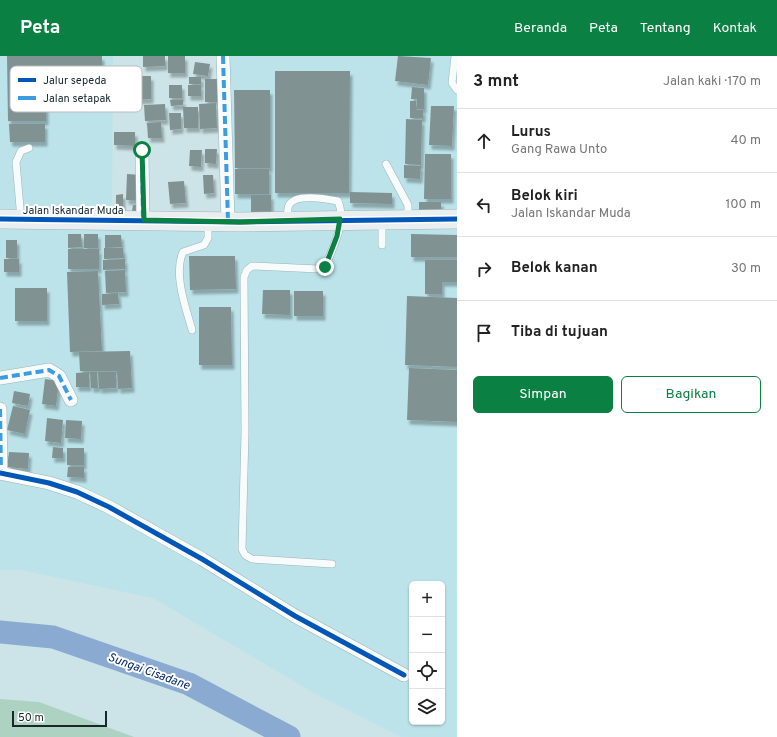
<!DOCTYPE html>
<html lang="id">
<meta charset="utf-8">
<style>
body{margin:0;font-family:Overpass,sans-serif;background:#f6f6f6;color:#222}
.controls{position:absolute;right:12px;bottom:12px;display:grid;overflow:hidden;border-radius:6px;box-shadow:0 1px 3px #0004}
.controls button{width:36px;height:36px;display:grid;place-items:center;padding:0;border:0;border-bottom:1px solid #e0e0e0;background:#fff;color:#222;font:20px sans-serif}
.scale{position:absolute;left:12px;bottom:10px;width:95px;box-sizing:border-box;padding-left:4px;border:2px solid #17282a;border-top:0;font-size:11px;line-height:14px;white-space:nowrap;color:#17282a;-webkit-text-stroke:3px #fff;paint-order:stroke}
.stop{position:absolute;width:12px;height:12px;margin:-9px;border:3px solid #0b8043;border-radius:50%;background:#fff}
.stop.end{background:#0b8043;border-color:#fff;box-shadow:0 1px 4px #0008}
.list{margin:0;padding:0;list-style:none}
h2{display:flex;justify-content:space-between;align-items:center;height:52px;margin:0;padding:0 16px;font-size:17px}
h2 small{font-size:13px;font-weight:400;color:#767676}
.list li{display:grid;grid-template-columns:26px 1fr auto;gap:12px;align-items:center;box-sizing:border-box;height:64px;padding:0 16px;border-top:1px solid #e0e0e0}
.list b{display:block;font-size:15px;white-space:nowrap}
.list p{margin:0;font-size:13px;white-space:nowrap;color:#767676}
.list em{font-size:13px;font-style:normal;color:#767676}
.actions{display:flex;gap:8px;padding:12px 16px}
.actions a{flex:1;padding:9px 0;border:1px solid #0b8043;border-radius:6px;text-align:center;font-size:14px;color:#0b8043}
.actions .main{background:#0b8043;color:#fff}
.icon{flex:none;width:22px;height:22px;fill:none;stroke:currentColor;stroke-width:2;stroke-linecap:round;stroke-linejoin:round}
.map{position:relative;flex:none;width:457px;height:681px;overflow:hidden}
header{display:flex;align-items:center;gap:24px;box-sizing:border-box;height:56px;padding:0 20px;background:#0b8043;color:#fff}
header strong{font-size:19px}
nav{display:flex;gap:22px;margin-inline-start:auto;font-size:14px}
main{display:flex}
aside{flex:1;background:#fff}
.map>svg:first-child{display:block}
.built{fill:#bbe3e9;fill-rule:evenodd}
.green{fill:#add2c2}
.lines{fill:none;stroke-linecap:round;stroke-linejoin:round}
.river{stroke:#8baad1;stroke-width:23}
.building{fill:#809292;filter:url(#shadow)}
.lane-casing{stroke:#9fb2b5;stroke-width:8}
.street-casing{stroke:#9fb2b5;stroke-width:14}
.secondary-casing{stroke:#9fb2b5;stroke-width:20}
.lane{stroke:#f7fbfb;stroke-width:7}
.street{stroke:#f7fbfb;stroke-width:13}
.secondary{stroke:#e9eff1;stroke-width:19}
.quiet{stroke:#3b9ce1;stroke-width:4;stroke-dasharray:8 4;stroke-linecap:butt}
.cycleway-casing{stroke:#fff;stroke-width:8}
.cycleway{stroke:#0057b8;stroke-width:5}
.route{stroke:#0b8043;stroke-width:5}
.labels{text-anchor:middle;stroke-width:4;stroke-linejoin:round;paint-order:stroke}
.street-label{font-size:11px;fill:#17282a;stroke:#fff}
.water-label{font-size:12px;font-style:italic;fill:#002665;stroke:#fff}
.key{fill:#fff;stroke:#b9bebf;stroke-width:1}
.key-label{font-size:11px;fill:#17282a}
</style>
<header>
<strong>Peta</strong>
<nav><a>Beranda</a><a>Peta</a><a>Tentang</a><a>Kontak</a></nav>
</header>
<main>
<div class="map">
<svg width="457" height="681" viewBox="0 0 457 681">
<defs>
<filter id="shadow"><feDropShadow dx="2.5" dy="4.5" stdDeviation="1" flood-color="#0004"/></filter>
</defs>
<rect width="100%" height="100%" fill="#cce4e7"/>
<path class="built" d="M0 0H113L112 156H223L228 0H457V681H401L314 637 153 542 21 514H0ZM412 528H442V666H412Z"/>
<polygon class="green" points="0,643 39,646 134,681 0,681"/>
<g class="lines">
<polyline class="river" points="0,576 53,581 189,628 289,681"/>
</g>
<g class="building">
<polygon points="7,0 102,0 102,38 46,38 46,65 8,65"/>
<polygon points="143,0 165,0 165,10 143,11"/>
<rect x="168" y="0" width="17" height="17"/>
<polygon points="398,0 431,2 428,29 395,25"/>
<polygon points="195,6 210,8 208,20 193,18"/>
<polygon points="275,15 350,15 349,137 275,137"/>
<polygon points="137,20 151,20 151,43 137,44"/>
<rect x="189" y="21" width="12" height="7"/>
<polygon points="205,23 218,23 219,46 205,46"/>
<rect x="169" y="29" width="13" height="13"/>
<rect x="188" y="29" width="13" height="11"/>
<polygon points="412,31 424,32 424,53 416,53 417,43 411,43"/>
<polygon points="234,34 270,34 270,112 235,112"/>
<polygon points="170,44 183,44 183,49 171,50"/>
<polygon points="410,45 416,45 416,54 423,54 423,62 410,62"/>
<polygon points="216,47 217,72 200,73 199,48"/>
<polygon points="165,48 166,64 145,65 144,49"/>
<polygon points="431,50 454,50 452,90 429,89"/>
<polygon points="183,51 198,51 198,72 184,72"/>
<polygon points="169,57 181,57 181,73 170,74"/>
<polygon points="406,63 422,64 421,109 405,108"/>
<polygon points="161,66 162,82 148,82 147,67"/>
<polygon points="9,68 45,68 45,86 10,86"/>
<polygon points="114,76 135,76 135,90 114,89"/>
<polygon points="205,93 217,93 216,108 205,107"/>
<polygon points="190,94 202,94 201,111 189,110"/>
<polygon points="425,98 451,98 451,143 424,143"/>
<polygon points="404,109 421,110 420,123 404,122"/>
<rect x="235" y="113" width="34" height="25"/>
<polygon points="127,118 142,119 140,145 126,144"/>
<polygon points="203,119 213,119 214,137 204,138"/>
<polygon points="184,125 186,147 170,148 168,126"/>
<polygon points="350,136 392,137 392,148 350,147"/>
<polygon points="123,138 123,153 116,153 116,139"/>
<rect x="251" y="139" width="20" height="18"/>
<polygon points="419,146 441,146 441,159 419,160"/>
<polygon points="133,149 140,149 140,156 132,155"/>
<polygon points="68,178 81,178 82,191 68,192"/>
<rect x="84" y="178" width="14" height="14"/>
<polygon points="411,178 457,179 457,201 411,201"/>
<polygon points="105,179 121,179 122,191 105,192"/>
<rect x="6" y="184" width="11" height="18"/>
<polygon points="104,192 123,192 124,202 104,203"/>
<rect x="68" y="193" width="31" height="20"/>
<polygon points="189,200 235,200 236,233 190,234"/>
<rect x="4" y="203" width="15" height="13"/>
<polygon points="125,203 125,213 103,214 103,204"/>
<polygon points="425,204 457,204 457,226 442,226 442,238 425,238"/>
<polygon points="125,214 126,236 106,237 105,215"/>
<polygon points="98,215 102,295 70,296 67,216"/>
<rect x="15" y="232" width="32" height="33"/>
<polygon points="263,234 290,234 290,259 262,258"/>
<rect x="294" y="235" width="29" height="25"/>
<polygon points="118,237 119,248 102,249 102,238"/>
<polygon points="407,240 457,242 457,311 405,309"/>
<polygon points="199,251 231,251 232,309 199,309"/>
<polygon points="130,295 132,332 118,333 117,315 124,315 80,315 79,296"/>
<polygon points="409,312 457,314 457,366 407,364"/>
<polygon points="89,316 89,331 76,331 76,317"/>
<polygon points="90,316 97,316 98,332 91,332"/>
<polygon points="98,316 116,316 116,332 99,333"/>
<polygon points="45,323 59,325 56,350 42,348"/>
<polygon points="14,335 30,338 28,350 12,347"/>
<polygon points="13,350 30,354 25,378 7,374"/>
<polygon points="47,362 63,364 61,387 45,385"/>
<polygon points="66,364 82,365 81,383 65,382"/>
<polygon points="53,391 63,392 63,402 52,402"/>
<rect x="67" y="392" width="17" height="17"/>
<polygon points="9,396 29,397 28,413 7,411"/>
<polygon points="68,411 84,411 84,422 67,421"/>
</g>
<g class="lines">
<defs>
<g id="lane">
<polyline points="455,0 452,27 457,34"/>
<polyline points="386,108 408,149 408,164"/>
<polyline points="21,163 16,106 21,95 29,92"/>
<path d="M287 164C288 160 287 153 289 149 295 137 328 143 338 145 347 166 333 191 325 211L318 213 252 210 247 214 244 221 245 377 242 493 245 499 252 503 332 508"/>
<polyline points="382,189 382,164"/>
<path d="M192 274C186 252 173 218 183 196L204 189 208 182V166"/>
</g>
<g id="street">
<polyline points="223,0 228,165"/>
<polyline points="142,94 143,164"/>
<polyline points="0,322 49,314 59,320 71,344"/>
<polyline points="0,353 1,417"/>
<polyline points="0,417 49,427 77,436 109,451 202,503 295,560 404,619"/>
</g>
<polyline id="secondary" points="0,163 240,166 457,163"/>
</defs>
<use href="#lane" class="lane-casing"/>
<use href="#street" class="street-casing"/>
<use href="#secondary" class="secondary-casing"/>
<use href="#lane" class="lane"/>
<use href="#street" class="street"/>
<use href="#secondary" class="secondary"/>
<g class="quiet">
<polyline points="223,0 228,165"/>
<polyline points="142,94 143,164"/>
<polyline points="0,322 49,314 59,320 71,344"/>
<polyline points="0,353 1,417"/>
</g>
<defs>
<g id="cycleway">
<polyline points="0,163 240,166 457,163"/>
<polyline points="0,417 49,427 77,436 109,451 202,503 295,560 404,619"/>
</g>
</defs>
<use href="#cycleway" class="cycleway-casing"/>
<use href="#cycleway" class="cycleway"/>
</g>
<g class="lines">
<polyline class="route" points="142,94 144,164 240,166 340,163 337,180 325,211"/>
</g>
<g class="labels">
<g class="street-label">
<text x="73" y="158">Jalan Iskandar Muda</text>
</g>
<g class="water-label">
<text transform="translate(149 615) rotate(20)" y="4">Sungai Cisadane</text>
</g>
</g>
<rect x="10" y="10" width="132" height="46" rx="6" class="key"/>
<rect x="18" y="22" width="18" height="4" fill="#0057b8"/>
<rect x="18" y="40" width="18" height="4" fill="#3b9ce1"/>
<g class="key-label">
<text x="43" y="28">Jalur sepeda</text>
<text x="43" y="46">Jalan setapak</text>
</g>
</svg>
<div class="controls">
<button>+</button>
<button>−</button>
<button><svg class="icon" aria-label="locate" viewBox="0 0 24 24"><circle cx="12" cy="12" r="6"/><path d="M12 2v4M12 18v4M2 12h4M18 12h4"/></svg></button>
<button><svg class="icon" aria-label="layers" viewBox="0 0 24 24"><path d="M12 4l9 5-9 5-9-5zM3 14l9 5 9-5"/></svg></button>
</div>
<div class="scale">50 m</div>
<div class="stop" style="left:142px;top:94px"></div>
<div class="stop end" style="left:325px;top:211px"></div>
</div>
<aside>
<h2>3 mnt<small>Jalan kaki · 170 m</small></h2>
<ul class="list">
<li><svg class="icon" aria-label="ahead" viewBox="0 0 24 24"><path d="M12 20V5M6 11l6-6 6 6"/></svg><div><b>Lurus</b><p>Gang Rawa Unto</p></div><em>40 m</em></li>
<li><svg class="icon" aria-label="left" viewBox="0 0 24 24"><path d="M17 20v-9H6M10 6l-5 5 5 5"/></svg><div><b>Belok kiri</b><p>Jalan Iskandar Muda</p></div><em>100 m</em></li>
<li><svg class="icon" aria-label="right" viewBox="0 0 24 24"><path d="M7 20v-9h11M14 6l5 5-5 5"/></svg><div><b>Belok kanan</b></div><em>30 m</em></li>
<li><svg class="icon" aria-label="arrive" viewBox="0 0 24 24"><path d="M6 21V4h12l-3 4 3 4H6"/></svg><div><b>Tiba di tujuan</b></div></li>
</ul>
<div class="actions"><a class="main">Simpan</a><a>Bagikan</a></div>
</aside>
</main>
